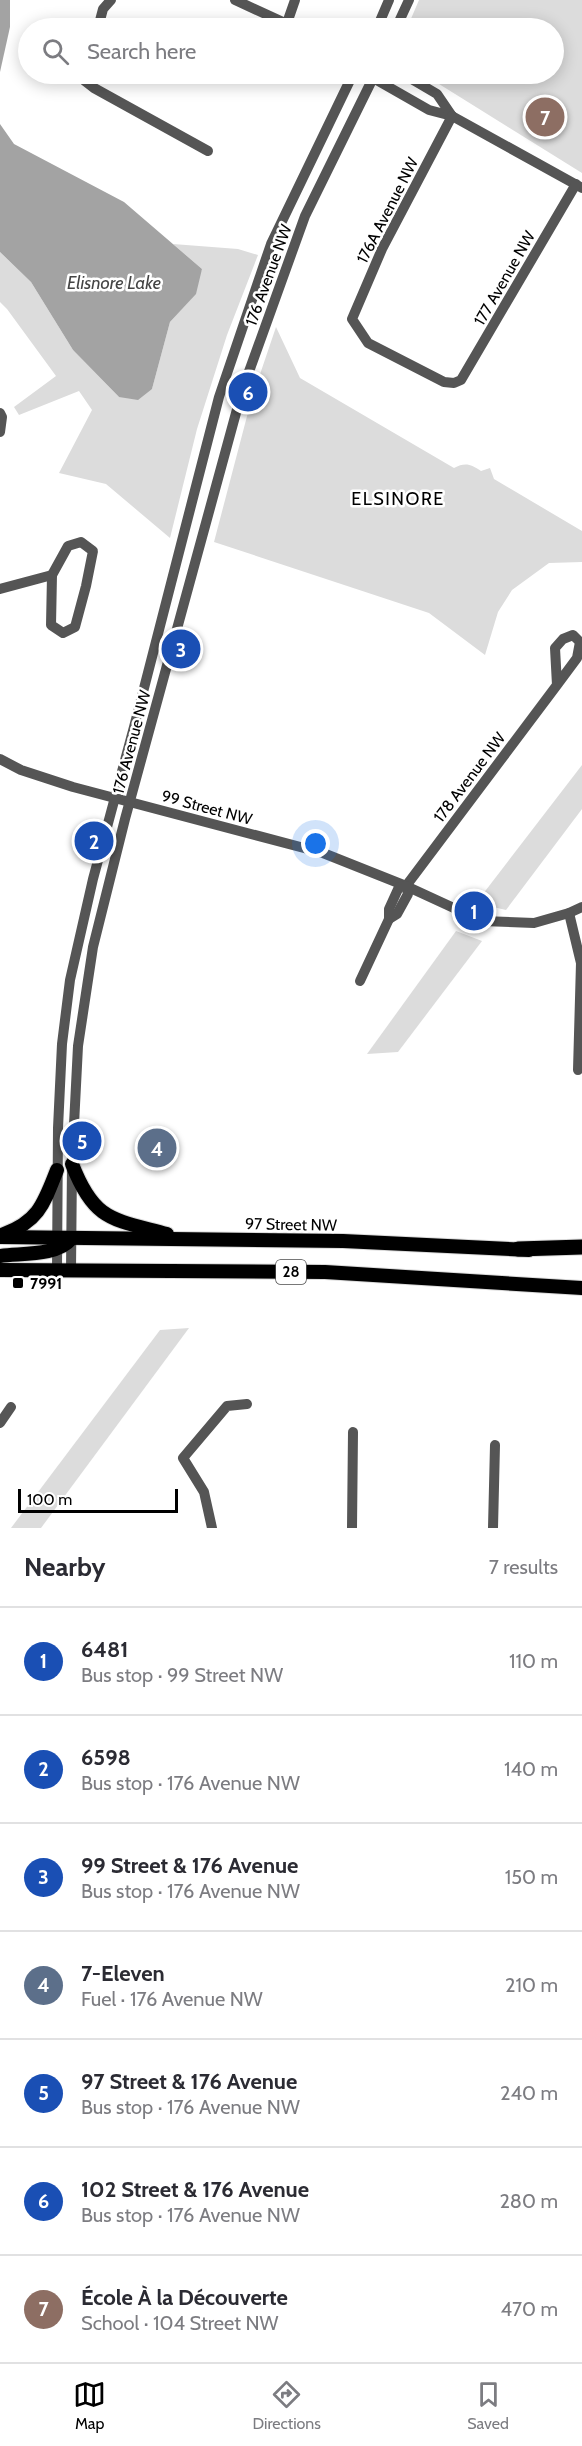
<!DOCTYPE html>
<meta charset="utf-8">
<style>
body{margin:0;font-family:Cabin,sans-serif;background:#f2f2f3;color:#2b2b33}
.scale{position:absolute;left:18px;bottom:15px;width:160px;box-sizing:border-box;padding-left:6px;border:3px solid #000;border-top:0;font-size:16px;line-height:21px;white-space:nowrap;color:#000;-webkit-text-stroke:4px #fff;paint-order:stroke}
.you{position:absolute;left:316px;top:844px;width:21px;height:21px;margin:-15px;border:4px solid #fff;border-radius:50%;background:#1a73e8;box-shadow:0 0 0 9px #1a73e833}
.badge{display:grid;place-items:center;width:39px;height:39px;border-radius:50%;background:#000;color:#fff;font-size:20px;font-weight:700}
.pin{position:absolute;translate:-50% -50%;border:3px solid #fff;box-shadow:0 2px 6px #0006}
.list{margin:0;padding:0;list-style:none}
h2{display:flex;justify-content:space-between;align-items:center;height:78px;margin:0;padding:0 24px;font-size:26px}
h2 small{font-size:20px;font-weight:400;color:#7c7c81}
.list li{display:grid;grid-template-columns:39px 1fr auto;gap:18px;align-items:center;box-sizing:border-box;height:108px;padding:0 24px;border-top:2px solid #e1e1e2}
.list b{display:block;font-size:22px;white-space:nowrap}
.list p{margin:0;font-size:20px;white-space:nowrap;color:#7c7c81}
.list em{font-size:20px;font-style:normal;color:#7c7c81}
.icon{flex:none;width:33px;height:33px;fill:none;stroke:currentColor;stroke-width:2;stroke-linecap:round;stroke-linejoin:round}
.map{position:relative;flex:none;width:582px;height:1528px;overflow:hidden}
.search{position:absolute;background:#fff;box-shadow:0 3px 15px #0003;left:18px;right:18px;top:18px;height:66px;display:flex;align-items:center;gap:15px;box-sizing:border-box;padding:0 21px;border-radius:33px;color:#7c7c81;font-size:22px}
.sheet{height:834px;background:#fff}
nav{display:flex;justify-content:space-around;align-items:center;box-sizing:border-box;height:84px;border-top:2px solid #e1e1e2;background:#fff;font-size:16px;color:#7c7c81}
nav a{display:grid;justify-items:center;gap:3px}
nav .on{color:#000}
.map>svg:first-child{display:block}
.green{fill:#dcdcdc}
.water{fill:#a3a3a3}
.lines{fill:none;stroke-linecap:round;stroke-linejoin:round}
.major-casing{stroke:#dbdbdb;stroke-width:16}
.highway-casing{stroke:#dbdbdb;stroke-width:17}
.minor{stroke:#555;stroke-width:10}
.major{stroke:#000;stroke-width:14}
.highway{stroke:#000;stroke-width:15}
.poi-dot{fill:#000;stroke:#fff;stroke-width:2}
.labels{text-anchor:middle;stroke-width:5;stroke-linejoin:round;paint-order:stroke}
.shield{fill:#fff;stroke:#4c4c4c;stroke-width:1.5}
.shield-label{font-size:15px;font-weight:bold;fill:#000}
.street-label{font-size:16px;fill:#000;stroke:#fff}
.poi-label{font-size:16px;font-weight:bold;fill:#000;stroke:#fff;text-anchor:start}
.water-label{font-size:18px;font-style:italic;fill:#444;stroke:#fff}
.neighbourhood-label{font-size:18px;letter-spacing:1.5px;fill:#000;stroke:#fff}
</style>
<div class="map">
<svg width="582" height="1528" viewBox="0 0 582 1528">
<rect width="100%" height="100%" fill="#fff"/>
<g class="green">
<polygon points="419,0 582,0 582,173 423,74 554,74 554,28 407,28"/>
<polygon points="173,244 238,249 258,255 227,335 197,429 170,538 106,484 59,473 92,410 79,391 19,415 14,407 56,376 7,309 0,302 0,252 31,282 73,350 119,397 152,389 170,322 191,299 202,269"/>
<path d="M276 327 300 378 454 468C465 462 471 464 481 471L490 468 494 479 582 531V562L549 563 512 590 498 612 485 655 429 613 214 542 251 401Z"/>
<polygon points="582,765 582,809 506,910 476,903"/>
<polygon points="456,931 482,941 398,1052 367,1054"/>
<polygon points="189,1328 41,1528 11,1528 160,1330"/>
</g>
<g class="water">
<polygon points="0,0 10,0 10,27 0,72"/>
<polygon points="0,124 14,144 124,202 202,269 196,294 170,322 152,389 138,400 119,397 73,350 31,282 0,252"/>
</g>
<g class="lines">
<defs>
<g id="major">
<path d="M72 1164C94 1221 112 1219 167 1234"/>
<path d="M4 1234C39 1221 44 1203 57 1170"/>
<polyline points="0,1237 343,1241 529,1250"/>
<path d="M0 1256C22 1253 57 1256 71 1239"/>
<polyline points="0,1270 325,1272 582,1288"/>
</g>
<polyline id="highway" points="518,1249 582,1247"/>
</defs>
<use href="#major" class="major-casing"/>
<use href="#highway" class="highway-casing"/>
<g class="minor">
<polyline points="235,0 296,28"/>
<polyline points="287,23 295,0"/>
<polyline points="98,28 103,9 111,0"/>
<polyline points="307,28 313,27 318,28"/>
<polyline points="377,28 389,0"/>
<polyline points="396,28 409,0"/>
<polyline points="87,74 85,81 94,88 208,151"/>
<polyline points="366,74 429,110 452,116 582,188"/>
<polyline points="403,74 437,94 452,116"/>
<polyline points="452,116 382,249 352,319 368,343 444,382 454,383 461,380 576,184"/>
<polyline points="0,413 2,417 0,432"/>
<polygon points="81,542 93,551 86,586 75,627 63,633 51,625 52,575 68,546"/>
<polyline points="0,589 52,575"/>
<polyline points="0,759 21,770 73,787 323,853 406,886 482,921 534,923 569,913 582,907"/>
<polyline points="406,886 557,685 577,658 580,642 573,635 563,639 555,648 557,685"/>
<polyline points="569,913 581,963 578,1070"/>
<polyline points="389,919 397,914 408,894 406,886"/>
<polyline points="360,981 389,919 389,909 399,887 406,886"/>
<polyline points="57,1270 58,1128 62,1044 70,980 93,879 134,727 219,397 271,244 353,74"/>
<polyline points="71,1270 72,1164 78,1046 93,947 125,819 242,391 305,216 375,74"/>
<polyline points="0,1423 11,1407"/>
<polyline points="212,1528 204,1492 183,1458 227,1406 247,1404"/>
<polyline points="352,1528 353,1432"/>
<polyline points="493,1528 495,1445"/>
</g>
<use href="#major" class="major"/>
<use href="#highway" class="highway"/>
</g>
<rect class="poi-dot" x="12" y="1277" width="12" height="12" rx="3"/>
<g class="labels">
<rect class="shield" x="276" y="1260" width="30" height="24" rx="4.5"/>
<g class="shield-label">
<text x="291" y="1277">28</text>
</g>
<g class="street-label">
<text transform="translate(387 210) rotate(-63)" y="6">176A Avenue NW</text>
<text transform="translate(268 275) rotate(-70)" y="6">176 Avenue NW</text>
<text transform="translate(504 278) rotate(-60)" y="6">177 Avenue NW</text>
<text transform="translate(131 742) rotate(-75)" y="6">176 Avenue NW</text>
<text transform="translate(469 777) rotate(-53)" y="6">178 Avenue NW</text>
<text transform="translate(207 807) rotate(15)" y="6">99 Street NW</text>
<text transform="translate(291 1224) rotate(1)" y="6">97 Street NW</text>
</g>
<g class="poi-label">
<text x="30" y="1289">7991</text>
</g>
<g class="water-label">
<text x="114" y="289">Elisnore Lake</text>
</g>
<g class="neighbourhood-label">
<text x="398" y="505">ELSINORE</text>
</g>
</g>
</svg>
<div class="scale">100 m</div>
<div class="you"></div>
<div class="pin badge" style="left:474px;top:911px;background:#1a4fb4">1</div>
<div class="pin badge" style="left:94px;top:841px;background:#1a4fb4">2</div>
<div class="pin badge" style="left:181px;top:649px;background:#1a4fb4">3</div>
<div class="pin badge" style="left:157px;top:1148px;background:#5c6f8a">4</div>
<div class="pin badge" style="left:82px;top:1141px;background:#1a4fb4">5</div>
<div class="pin badge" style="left:248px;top:392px;background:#1a4fb4">6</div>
<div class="pin badge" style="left:545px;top:117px;background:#8d6e63">7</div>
<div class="search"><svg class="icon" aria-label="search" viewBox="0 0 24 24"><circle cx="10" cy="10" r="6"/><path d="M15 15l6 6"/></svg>Search here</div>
</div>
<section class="sheet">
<h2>Nearby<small>7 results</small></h2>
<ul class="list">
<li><span class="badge" style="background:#1a4fb4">1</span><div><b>6481</b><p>Bus stop · 99 Street NW</p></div><em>110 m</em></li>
<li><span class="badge" style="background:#1a4fb4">2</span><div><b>6598</b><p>Bus stop · 176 Avenue NW</p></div><em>140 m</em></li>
<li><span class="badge" style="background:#1a4fb4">3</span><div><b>99 Street &amp; 176 Avenue</b><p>Bus stop · 176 Avenue NW</p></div><em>150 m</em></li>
<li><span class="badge" style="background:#5c6f8a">4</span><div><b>7-Eleven</b><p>Fuel · 176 Avenue NW</p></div><em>210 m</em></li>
<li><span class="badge" style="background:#1a4fb4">5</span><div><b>97 Street &amp; 176 Avenue</b><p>Bus stop · 176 Avenue NW</p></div><em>240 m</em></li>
<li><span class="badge" style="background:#1a4fb4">6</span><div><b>102 Street &amp; 176 Avenue</b><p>Bus stop · 176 Avenue NW</p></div><em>280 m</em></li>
<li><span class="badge" style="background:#8d6e63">7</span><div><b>École À la Découverte</b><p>School · 104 Street NW</p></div><em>470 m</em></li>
</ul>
</section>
<nav>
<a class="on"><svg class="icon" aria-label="map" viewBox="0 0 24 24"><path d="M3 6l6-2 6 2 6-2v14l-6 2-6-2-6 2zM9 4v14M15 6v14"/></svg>Map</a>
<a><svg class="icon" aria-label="directions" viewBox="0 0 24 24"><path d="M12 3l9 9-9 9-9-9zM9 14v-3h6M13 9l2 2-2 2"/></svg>Directions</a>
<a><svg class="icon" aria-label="saved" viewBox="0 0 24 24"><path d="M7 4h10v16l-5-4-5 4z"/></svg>Saved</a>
</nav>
